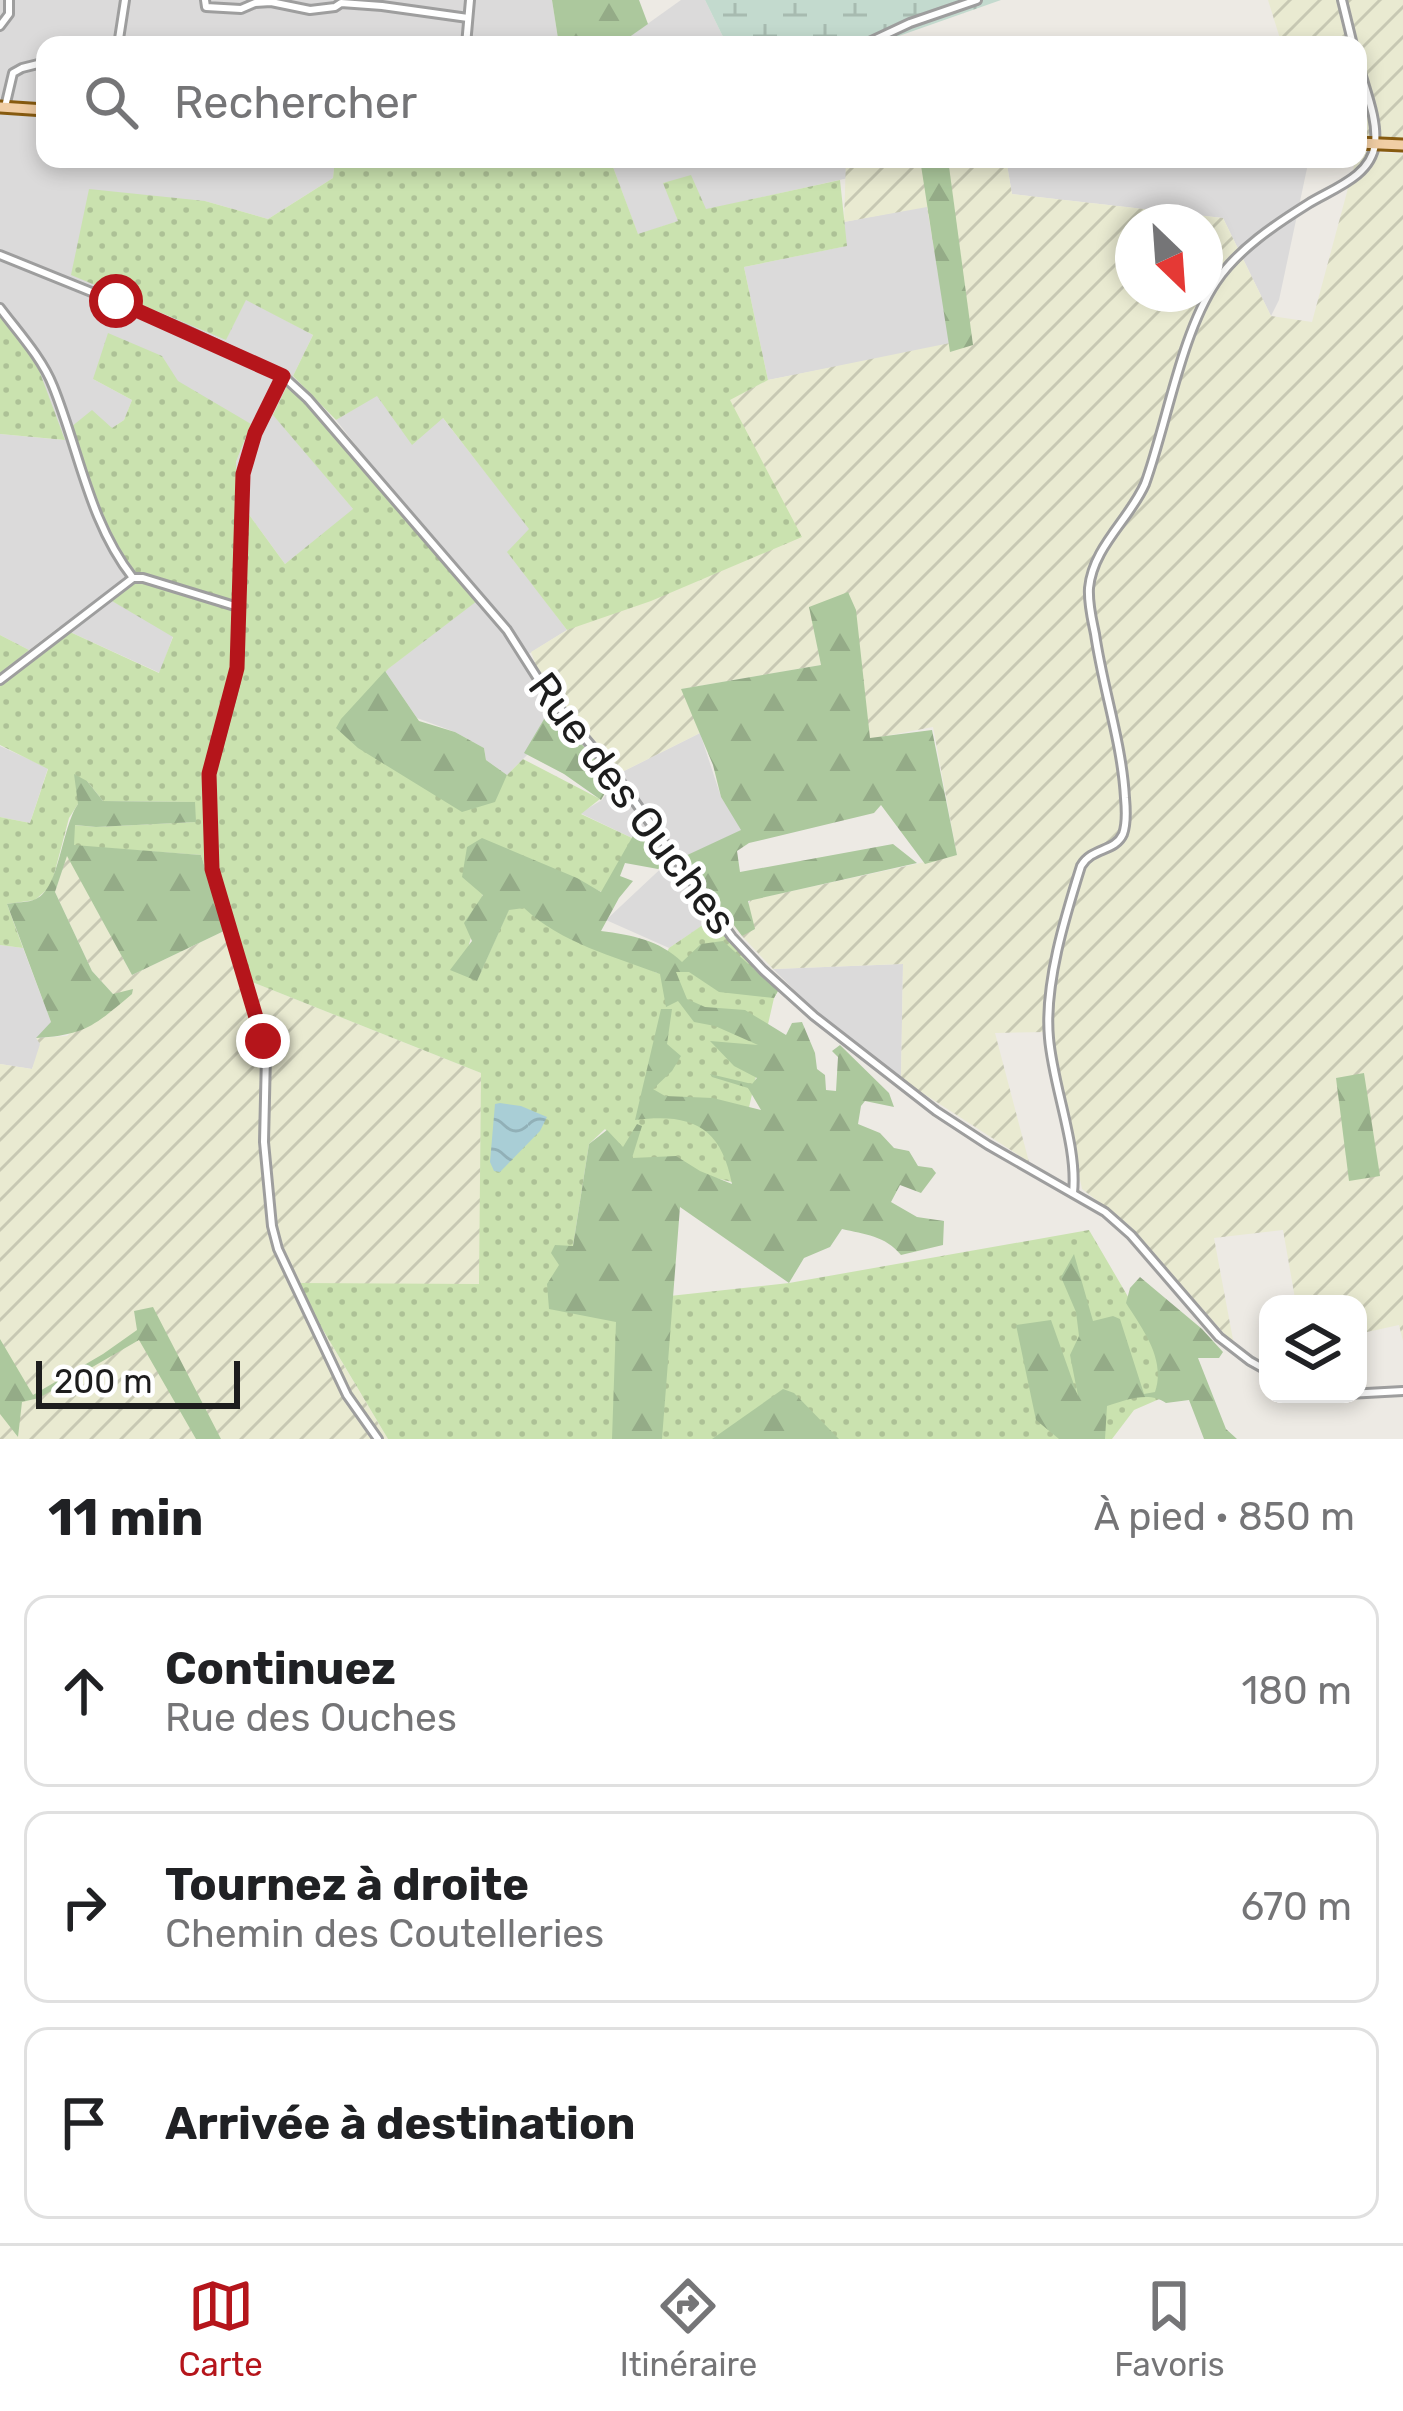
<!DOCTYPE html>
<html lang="fr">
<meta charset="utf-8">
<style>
body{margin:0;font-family:Rubik,sans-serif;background:#f6f6f6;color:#202124}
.controls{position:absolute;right:36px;bottom:36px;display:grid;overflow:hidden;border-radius:24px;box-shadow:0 6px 18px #0003}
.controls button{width:108px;height:108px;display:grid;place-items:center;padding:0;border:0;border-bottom:3px solid #e0e0e0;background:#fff;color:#202124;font:60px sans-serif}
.compass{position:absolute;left:1115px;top:204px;width:108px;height:108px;border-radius:50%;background:#fff;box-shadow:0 6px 18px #0003;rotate:155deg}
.scale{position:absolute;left:36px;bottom:30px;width:204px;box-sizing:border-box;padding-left:12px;border:6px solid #1d1d1d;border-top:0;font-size:33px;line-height:42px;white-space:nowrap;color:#1d1d1d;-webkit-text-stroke:9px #fff;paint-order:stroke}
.stop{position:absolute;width:36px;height:36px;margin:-27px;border:9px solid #b5151b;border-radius:50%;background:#fff}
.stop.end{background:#b5151b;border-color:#fff;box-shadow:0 3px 12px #0008}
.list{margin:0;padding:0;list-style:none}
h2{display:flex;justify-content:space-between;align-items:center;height:156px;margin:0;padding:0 48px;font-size:51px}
h2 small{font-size:39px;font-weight:400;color:#757577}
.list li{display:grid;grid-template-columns:78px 1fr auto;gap:36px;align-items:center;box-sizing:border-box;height:192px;margin:0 24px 24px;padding:0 24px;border:3px solid #e0e0e0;border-radius:24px}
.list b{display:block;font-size:45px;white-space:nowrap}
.list p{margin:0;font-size:39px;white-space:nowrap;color:#757577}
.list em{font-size:39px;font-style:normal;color:#757577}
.icon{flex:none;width:66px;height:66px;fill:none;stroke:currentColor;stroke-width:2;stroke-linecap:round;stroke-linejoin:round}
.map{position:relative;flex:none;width:1403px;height:1439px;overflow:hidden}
.search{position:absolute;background:#fff;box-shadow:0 6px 18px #0003;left:36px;right:36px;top:36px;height:132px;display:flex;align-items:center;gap:30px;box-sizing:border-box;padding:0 42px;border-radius:24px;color:#757577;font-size:45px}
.sheet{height:804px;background:#fff}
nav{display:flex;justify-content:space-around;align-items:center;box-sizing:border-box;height:168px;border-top:3px solid #e0e0e0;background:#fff;font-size:33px;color:#757577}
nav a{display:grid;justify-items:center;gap:6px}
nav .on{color:#b5151b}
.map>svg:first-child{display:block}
.residential{fill:#dbdada}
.farmland{fill:url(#farmland-furrows);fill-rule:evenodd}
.grass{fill:url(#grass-dots)}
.forest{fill:url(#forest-firs)}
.wetland{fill:url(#wetland-marsh)}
.water{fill:url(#water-waves)}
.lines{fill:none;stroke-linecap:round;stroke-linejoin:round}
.street-casing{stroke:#9e9e9e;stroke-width:12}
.primary-casing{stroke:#875b10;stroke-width:15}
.street{stroke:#fff;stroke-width:6}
.primary{stroke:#f1cea5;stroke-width:9}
.route{stroke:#b5151b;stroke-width:15}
.labels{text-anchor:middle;stroke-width:10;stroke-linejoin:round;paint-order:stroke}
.street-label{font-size:42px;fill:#1d1d1d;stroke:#fff}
</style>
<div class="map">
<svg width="1403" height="1439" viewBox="0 0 1403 1439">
<defs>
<pattern id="farmland-furrows" width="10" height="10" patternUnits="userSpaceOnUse" patternTransform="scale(3)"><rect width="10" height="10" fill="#e9ead1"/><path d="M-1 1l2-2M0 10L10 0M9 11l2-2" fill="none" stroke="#c7c8b3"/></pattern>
<pattern id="grass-dots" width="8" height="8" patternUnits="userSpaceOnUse" patternTransform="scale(3)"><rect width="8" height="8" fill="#cae2af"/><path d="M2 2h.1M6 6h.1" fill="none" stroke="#adc196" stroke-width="1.8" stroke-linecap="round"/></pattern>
<pattern id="forest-firs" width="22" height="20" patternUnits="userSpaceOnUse" patternTransform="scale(3)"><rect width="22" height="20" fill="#acc89d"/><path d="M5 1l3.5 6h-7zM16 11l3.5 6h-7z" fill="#94ab87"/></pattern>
<pattern id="wetland-marsh" width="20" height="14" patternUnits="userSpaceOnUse" patternTransform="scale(3)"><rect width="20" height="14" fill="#c3dace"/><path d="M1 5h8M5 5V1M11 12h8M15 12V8" fill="none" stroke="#a7bbb0"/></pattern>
<pattern id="water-waves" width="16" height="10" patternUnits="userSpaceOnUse" patternTransform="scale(3)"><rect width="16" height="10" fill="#a9ced6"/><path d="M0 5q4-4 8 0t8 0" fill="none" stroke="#91b0b7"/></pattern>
</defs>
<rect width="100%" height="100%" fill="#edeae4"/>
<g class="residential">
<polygon points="0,0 552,0 559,45 45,45 45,159 335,159 333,178 268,219 205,201 226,339 246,299 313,335 274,415 354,510 285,564 237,498 236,462 251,424 93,379 132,400 124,420 112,428 71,427 104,542 126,576 113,601 173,636 160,673 59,627 29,650 0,635 0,434 64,440 0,310"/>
<polygon points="681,0 705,0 727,45 618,45"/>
<polygon points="610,159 848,159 848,178 705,210 664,182 678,221 638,235"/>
<polygon points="1006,159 1309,159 1279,300 1271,316 1223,218 1012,194"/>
<polygon points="927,206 952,344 768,380 744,267 846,246 844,222"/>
<polygon points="377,395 442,417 530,529 508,552 567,630 527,655 550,709 527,755 507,775 486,760 484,748 455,732 417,718 385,671 477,600 336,420"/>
<polygon points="700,733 721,797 742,830 684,857 724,911 669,948 606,920 669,861 643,829 632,838 580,813 602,800 622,772"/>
<polygon points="0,746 48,768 30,823 0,817"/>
<polygon points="0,945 23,948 51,1022 32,1069 0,1064"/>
<polygon points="903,964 901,1079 822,1017 773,969"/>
</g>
<g class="farmland">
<polygon points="1268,0 1403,0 1403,139 1358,138 1358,45 1282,45"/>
<path d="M1358 151 1403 154V1341L1399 1325 1358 1334V1304H1296L1283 1230 1214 1238 1234 1345 1130 1226 1082 1189 1048 1032 995 1033 1029 1162 901 1079 903 964 773 969 742 936 750 900 957 855 933 727 870 739 810 607 821 665 682 689 700 733 622 772 541 679 531 652 567 630 729 400 768 380 950 343 927 207 844 222 846 159H1006L1012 194 1223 218 1271 316 1312 322ZM1133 222H1205V294H1133Z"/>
<polygon points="67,854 132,975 224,931 252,982 481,1073 480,1284 295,1284 388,1439 0,1439 0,1064 32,1069 40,1044 36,1038 67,1036 113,994 92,971 55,892"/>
</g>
<g class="grass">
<polygon points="335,159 610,159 638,234 678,221 663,183 691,175 706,209 840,180 847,246 744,267 768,380 730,400 802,537 651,601 567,630 507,552 529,529 443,418 412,445 377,396 336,420 293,376 313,335 246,300 226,340 71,275 89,189 205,201 268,219 333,178"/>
<polygon points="0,310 39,370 65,440 0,434"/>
<polygon points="108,333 162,356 178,381 251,424 236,462 237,498 285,564 353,509 273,415 288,384 477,601 388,669 337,728 493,800 507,775 523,759 600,799 581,814 632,838 604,893 480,839 483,894 462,970 478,978 509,909 522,906 657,973 669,948 713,918 779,989 774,998 732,1182 632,1158 605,1129 589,1144 573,1246 550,1309 789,1283 1089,1230 1165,1360 1164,1397 1134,1410 1112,1439 388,1439 295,1283 479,1284 481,1073 252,982 224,931 201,855 74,846 74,825 96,827 195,822 195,802 103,801 87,781 78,804 69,818 51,886 35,900 7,904 23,948 0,945 0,817 30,823 48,769 0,745 0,686 70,632 159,673 173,637 112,601 129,573 92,500 71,427 92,410 112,428 124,420 132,400 93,379"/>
<polygon points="0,635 29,650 0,674"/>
</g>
<g class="forest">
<polygon points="552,0 639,0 648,24 618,45 559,45"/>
<polygon points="920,159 948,159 973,345 950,352"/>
<polygon points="848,592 856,610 870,738 932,730 957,855 925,864 881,805 874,813 749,843 737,851 740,872 893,844 917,863 748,901 755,929 742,936 683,857 741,830 721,797 713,765 681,689 821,665 809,607"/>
<polygon points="385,671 419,721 455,732 484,748 486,760 507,775 495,802 462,812 358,748 336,728 341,719"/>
<polygon points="550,709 613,779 601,800 564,774 524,753"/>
<path d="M74 774 87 781 103 801 195 802 196 822 96 827 75 825 74 845 201 855 224 931 132 975 67 856 55 892 92 971 113 994 133 989 132 994C95 1025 86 1035 36 1038L51 1022 7 904C15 902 28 903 36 899 60 888 61 829 78 804Z"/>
<path d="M644 831 669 861 658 869 625 863 620 876 633 881 619 898 601 931C632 935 659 940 682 962L701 944 723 941 778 991 774 998 719 992 689 972H676L687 999 705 1007 745 1010 786 1035 792 1023 802 1022 815 1053 817 1069 825 1075 826 1090 836 1091 838 1057 832 1051 840 1045 889 1093 894 1107 865 1101 861 1106 858 1124 880 1133 894 1148 909 1151 918 1166 932 1168 936 1173 921 1193 900 1185 891 1202 917 1217 944 1221 943 1245 901 1255C886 1236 864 1234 842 1229L830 1247 804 1258 789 1283 680 1207 662 1439H612L616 1322 549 1309 547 1284 559 1265 551 1253 555 1245 573 1246 589 1144 607 1130 623 1147 637 1124 642 1126 632 1158 676 1156 700 1171 732 1184C721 1126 691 1113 635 1120L661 1009H672L667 1044 681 1056 672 1071 653 1089 665 1096 713 1098 761 1110 748 1088 712 1077 710 1074 752 1084 757 1078 734 1066 710 1041 758 1045 715 1026 694 1022 678 1001 666 1007 660 974C613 956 561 943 524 908L509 910 477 981 450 970 472 941 464 923 483 895 462 877 467 847 482 838 577 878 601 892 634 834Z"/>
<polygon points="1364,1073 1380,1176 1349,1181 1336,1078"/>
<path d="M1074 1254 1093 1321 1113 1316 1120 1319 1144 1394 1155 1392C1166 1359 1143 1330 1126 1303L1130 1288 1140 1277 1202 1329 1223 1352 1219 1358H1198L1226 1429 1237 1439H1204L1189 1400 1166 1403C1149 1391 1126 1400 1107 1406L1105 1439H1059L1036 1420 1016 1325 1051 1320 1078 1396 1070 1355 1079 1336 1076 1312 1061 1277Z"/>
<polygon points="153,1307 221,1439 196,1439 139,1340 39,1398 22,1402 18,1437 0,1414 0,1339 33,1395 103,1354 137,1330 134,1311"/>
<polygon points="783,1389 794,1393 839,1439 712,1439"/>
</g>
<polygon class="wetland" points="705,0 1001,0 879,43 861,45 727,45"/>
<polygon class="water" points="500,1103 521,1106 547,1117 540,1131 500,1172 494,1171 490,1162 495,1104"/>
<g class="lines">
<defs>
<g id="street">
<polyline points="205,0 206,7 241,9 255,3 271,2 310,10 335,7 341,3 382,6 468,18"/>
<polyline points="1342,0 1353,45"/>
<polyline points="0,26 9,14 9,0"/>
<polyline points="119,39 125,0"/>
<polyline points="466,45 470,0"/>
<polyline points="863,45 910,23 977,0"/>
<polyline points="5,107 13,73 22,68 38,64"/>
<polyline points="0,255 183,329 283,376 308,399 507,630 547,693 615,774 732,937 763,970 814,1016 936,1111 988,1145 1105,1212 1131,1235 1219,1337 1250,1361 1268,1371"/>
<path d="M0 308C18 332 42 358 53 386 79 450 89 522 133 578"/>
<polyline points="283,376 255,433 243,474 238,656 235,681 210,774 210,859 266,1054 264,1142 272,1226 278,1249 347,1395 378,1439"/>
<polyline points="0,680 133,578 143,578 238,607"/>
<path d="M1073 1193C1078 1146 1053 1087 1049 1038 1044 985 1065 917 1081 866 1092 847 1115 852 1123 834 1127 823 1126 809 1125 798 1122 743 1103 689 1095 634 1092 619 1088 604 1089 588 1093 547 1129 520 1145 484 1167 423 1181 334 1216 282 1237 250 1276 224 1308 204 1332 189 1371 177 1375 144 1378 118 1364 87 1358 62"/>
<polyline points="1348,1394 1403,1391"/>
</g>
<g id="primary">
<polyline points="0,107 45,110"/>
<polyline points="1358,143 1403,145"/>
</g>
</defs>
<use href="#street" class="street-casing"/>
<use href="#primary" class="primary-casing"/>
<use href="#street" class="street"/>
<use href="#primary" class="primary"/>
</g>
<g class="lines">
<polyline class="route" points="116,301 283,376 255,433 243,474 237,668 209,774 212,869 263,1041"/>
</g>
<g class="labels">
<g class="street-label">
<text transform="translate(633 803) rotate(53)" y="15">Rue des Ouches</text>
</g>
</g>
</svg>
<div class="controls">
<button><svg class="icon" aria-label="layers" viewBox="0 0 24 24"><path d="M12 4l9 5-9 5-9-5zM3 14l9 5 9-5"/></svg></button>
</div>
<svg class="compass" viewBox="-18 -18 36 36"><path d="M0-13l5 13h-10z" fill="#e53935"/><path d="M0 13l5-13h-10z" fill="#757577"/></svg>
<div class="scale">200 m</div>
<div class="stop" style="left:116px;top:301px"></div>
<div class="stop end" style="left:263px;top:1041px"></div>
<div class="search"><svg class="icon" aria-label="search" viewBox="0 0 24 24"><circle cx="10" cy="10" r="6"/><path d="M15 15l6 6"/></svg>Rechercher</div>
</div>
<section class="sheet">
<h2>11 min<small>À pied · 850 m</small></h2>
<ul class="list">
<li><svg class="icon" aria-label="ahead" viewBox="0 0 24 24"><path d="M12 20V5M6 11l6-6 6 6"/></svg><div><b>Continuez</b><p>Rue des Ouches</p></div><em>180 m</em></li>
<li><svg class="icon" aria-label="right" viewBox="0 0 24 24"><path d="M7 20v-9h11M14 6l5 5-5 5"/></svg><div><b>Tournez à droite</b><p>Chemin des Coutelleries</p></div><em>670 m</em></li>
<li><svg class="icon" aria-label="arrive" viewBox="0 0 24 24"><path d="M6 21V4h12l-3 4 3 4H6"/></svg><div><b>Arrivée à destination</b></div></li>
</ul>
</section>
<nav>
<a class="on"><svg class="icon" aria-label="map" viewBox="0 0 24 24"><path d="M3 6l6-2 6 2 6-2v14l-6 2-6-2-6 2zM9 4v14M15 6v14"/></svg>Carte</a>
<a><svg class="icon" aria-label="directions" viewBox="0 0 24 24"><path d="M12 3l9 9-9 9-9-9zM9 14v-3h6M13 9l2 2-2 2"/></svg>Itinéraire</a>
<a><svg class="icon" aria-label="saved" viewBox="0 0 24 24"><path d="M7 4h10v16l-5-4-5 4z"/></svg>Favoris</a>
</nav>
